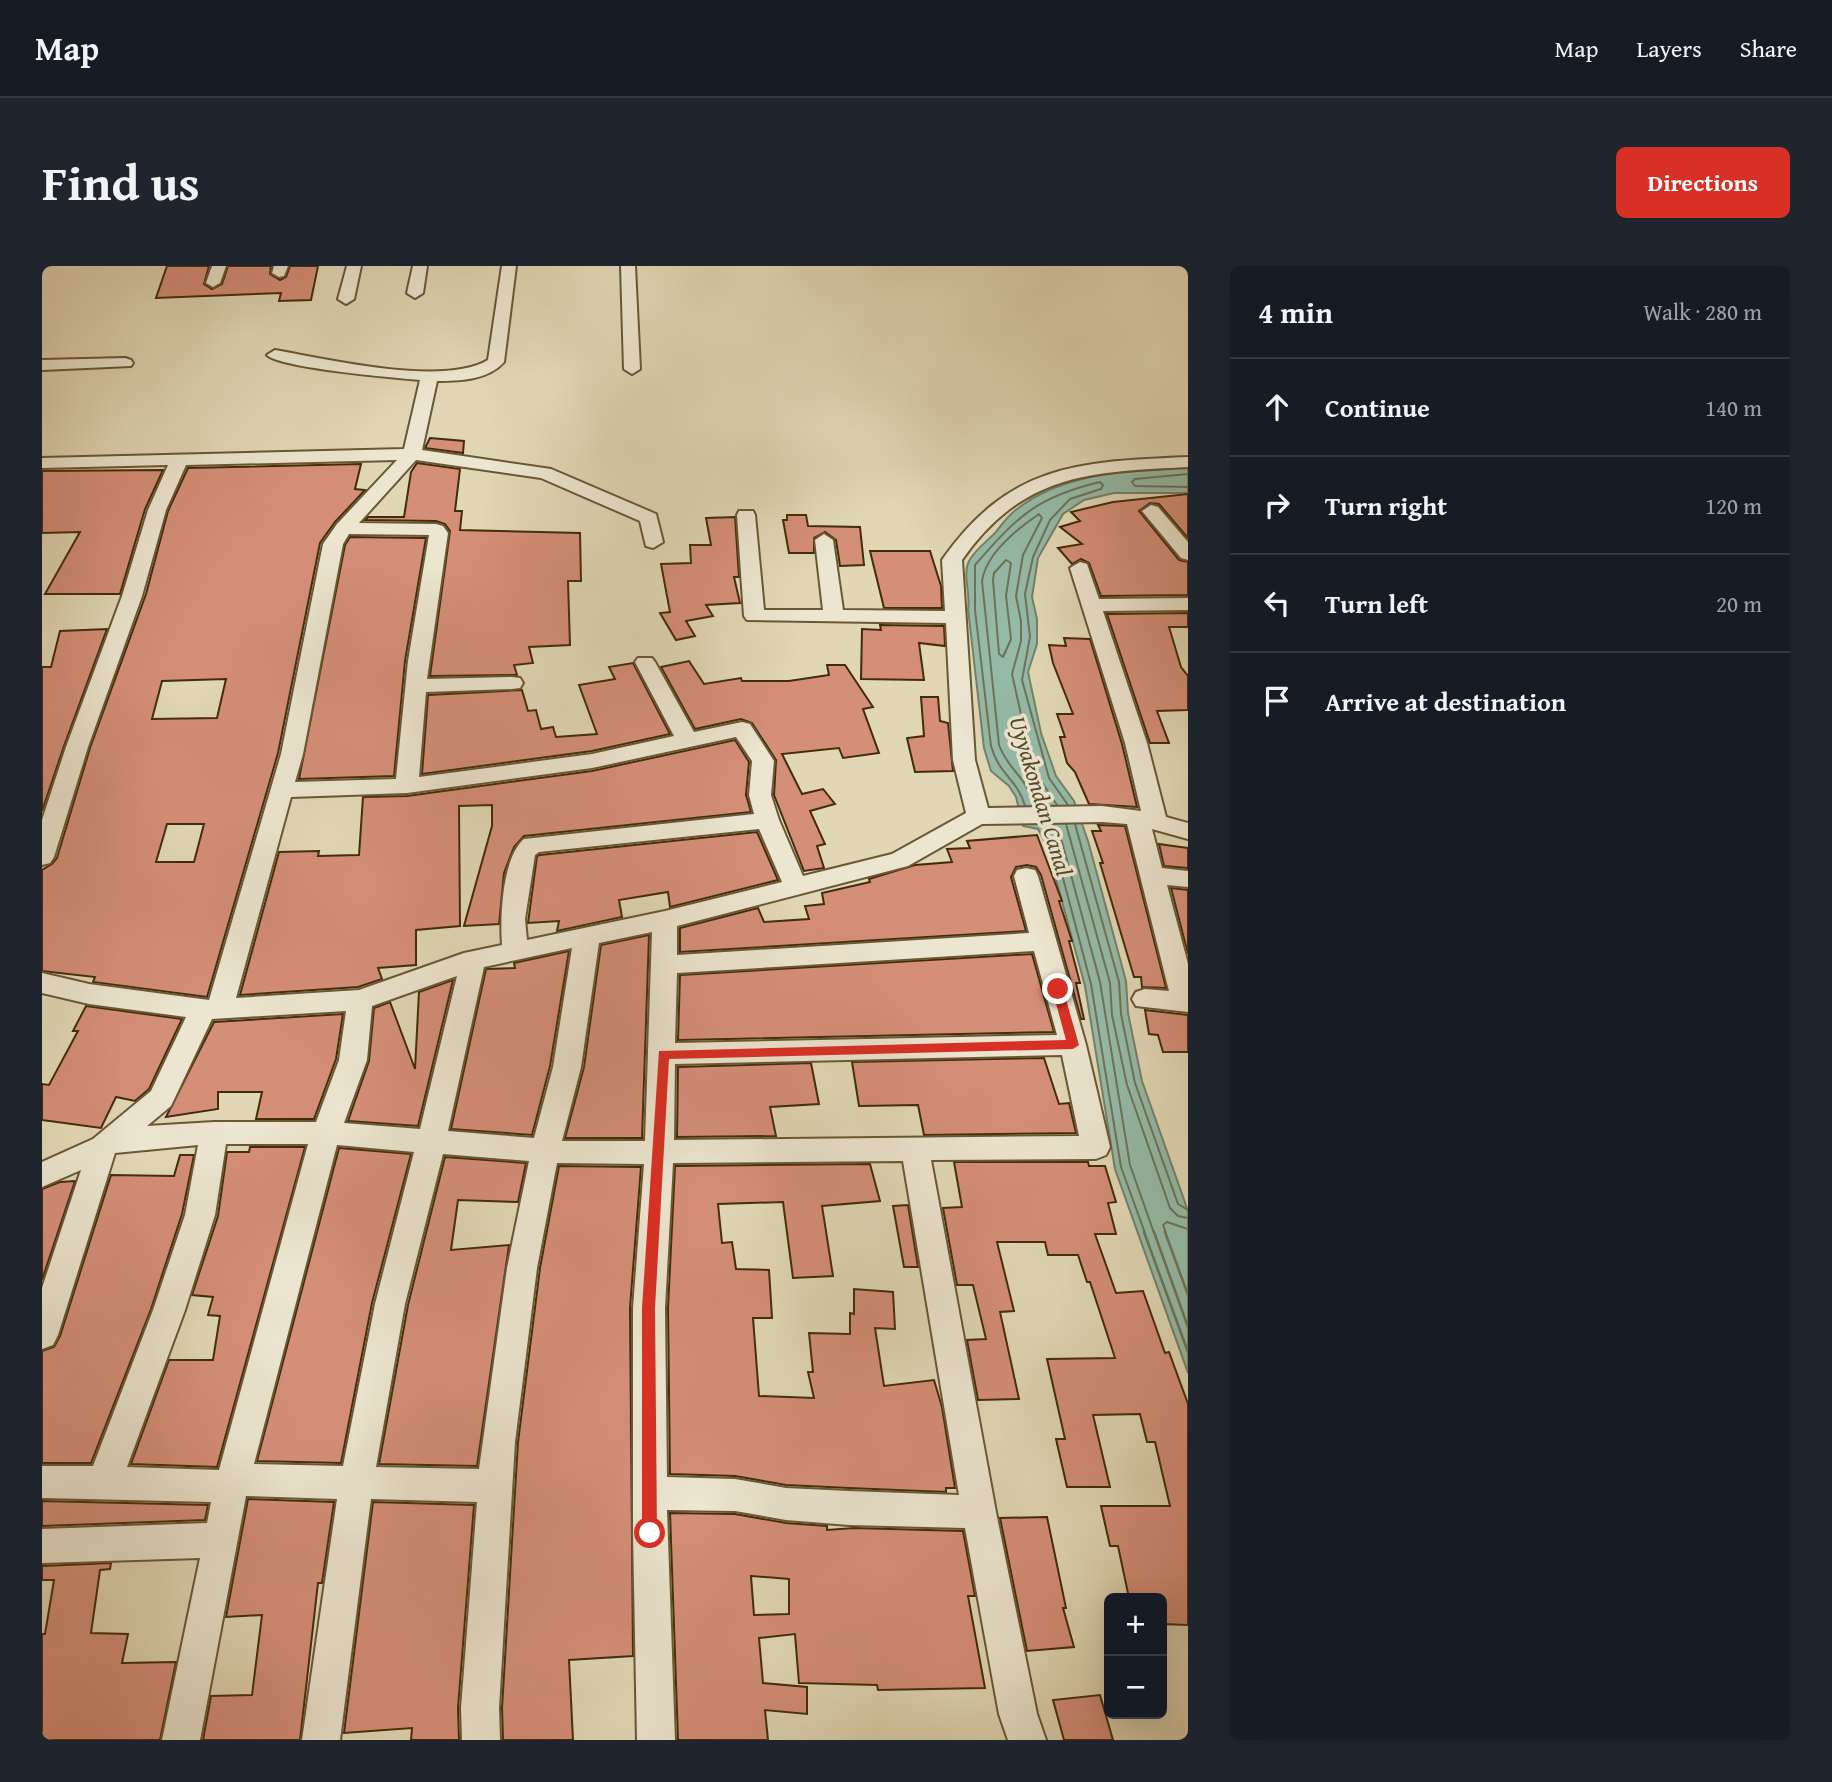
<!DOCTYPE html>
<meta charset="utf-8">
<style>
body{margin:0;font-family:"Gentium Book Plus",serif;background:#20242c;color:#f1f3f6}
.controls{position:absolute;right:21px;bottom:21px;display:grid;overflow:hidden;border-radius:10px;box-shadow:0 7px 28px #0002}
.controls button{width:63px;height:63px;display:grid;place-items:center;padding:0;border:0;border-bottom:2px solid #363941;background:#171b24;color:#f1f3f6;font:35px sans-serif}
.stop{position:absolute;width:21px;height:21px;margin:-16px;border:5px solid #d93025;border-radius:50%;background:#fff}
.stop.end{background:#d93025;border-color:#fff;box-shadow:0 2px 7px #0008}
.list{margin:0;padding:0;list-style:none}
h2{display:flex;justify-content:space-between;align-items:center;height:91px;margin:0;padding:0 28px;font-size:30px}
h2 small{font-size:23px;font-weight:400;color:#9ea1a6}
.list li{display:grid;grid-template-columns:46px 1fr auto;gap:21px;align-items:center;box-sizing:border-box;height:98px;padding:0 28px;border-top:2px solid #363941}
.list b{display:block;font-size:26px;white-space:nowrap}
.list em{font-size:23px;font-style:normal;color:#9ea1a6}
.icon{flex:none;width:38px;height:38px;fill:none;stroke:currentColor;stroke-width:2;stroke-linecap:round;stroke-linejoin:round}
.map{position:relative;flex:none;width:1146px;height:1474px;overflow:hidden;border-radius:10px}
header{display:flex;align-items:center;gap:42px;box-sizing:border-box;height:98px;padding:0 35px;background:#171b24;border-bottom:2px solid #363941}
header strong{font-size:33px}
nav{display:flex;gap:38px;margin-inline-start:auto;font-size:24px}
.intro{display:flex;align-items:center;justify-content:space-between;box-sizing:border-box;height:168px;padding:0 42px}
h1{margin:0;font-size:49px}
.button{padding:18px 32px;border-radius:10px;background:#d93025;color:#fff;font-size:24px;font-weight:700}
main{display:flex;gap:42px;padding:0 42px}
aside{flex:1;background:#171b24;border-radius:10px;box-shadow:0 7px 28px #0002}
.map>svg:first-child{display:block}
.water{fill:#95baa7;stroke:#748168;stroke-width:2}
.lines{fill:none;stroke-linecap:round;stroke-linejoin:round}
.shore-far1{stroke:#6c7358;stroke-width:2}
.shore{stroke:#6c7358;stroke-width:2.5}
.building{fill:#d58e78;stroke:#422c0a;stroke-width:2;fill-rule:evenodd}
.minor-casing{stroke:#6a5735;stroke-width:4}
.minor{fill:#ece5cf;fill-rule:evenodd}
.route{fill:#d93025}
.labels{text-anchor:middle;stroke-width:7;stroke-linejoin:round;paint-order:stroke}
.water-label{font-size:23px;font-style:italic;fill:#534829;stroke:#ece5cf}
</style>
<header>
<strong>Map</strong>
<nav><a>Map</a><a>Layers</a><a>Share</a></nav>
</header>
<div class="intro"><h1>Find us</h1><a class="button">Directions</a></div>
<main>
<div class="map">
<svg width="1146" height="1474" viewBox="0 0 1146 1474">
<rect width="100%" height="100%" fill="#e1d7b5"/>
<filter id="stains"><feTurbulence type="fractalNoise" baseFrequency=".00286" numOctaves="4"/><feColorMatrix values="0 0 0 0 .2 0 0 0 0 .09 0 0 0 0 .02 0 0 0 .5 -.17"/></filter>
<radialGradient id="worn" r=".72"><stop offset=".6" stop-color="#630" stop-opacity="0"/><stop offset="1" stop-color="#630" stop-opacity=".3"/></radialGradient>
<path class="water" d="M1146 201V227H1072L1042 234 1021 248 996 292 990 331 995 353V378L986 406 999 467 1014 510 1032 535 1046 575 1084 715 1086 747 1100 815 1146 945V1107L1073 903 1043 720 1005 580 996 563 981 560 974 531 967 520 949 505 942 482 926 343C929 328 920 309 927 295 932 285 945 275 953 267 960 259 965 250 975 243 1024 205 1087 206 1146 201Z"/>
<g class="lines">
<g class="shore-far1">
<polyline points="1146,208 1093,213 1090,216 1093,220 1146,221"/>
<polygon points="964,294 969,297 964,330 969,373 961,391 957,388 951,314 952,307"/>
<path d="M992 539C985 511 966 504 957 479L940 315C944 287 975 263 997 248L1000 252 981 289 974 330 979 355V375L970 408 984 471 999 515 1015 539"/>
<path d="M983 540C976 514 957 509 949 480L933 344V299C975 251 994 231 1058 216L1061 219 1059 223 1028 233 1008 254 991 291 983 328 988 371 980 414 1007 512 1026 539"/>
<polyline points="1024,558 1068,717 1070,749 1085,819 1128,942 1136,950 1146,952"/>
<polyline points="1033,558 1077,716 1079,748 1093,817 1136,938 1146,944"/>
<polyline points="1002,559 1012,578 1049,718 1079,901 1103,967"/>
<polyline points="1012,559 1020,576 1058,716 1088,899 1112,967"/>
<polyline points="1124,967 1121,959 1125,956 1146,963"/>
</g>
<g class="shore">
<polyline points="1102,966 1146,1086"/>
<polyline points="1112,966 1146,1061"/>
<polyline points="1123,966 1146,1029"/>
</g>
</g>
<g class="building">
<polygon points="125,0 167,0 162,18 170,23 180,18 186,0 229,0 228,8 238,14 244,11 248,0 276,0 269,34 237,35 239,27 114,32"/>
<polygon points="388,172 422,175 421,187 383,182"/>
<polygon points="375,197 418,203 413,245 420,245 418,264 538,267 539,315 526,315 528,379 487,381 491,397 472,399 475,409 388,410 408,265 403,258 394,255 323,254 326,251 362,251 369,206"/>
<path d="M319 198 313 223 323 224 293 256 278 277 236 487 165 731 51 716 53 711 0 705V604L10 598 15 592 48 482 104 328 126 245 146 202ZM184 413 175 452 110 453 120 415ZM125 558H162L152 596H114Z"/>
<polygon points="121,204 103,243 78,328 3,328 38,266 0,267 0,205"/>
<polygon points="1146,228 1146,272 1117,238 1108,237 1097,245 1137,294 1146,296 1146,329 1059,330 1047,297 1039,293 1030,298 1016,282 1040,278 1018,261 1038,255 1029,246 1071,236"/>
<polygon points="745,249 764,249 766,260 818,261 822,299 798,300 794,274 783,266 772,272 772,287 747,287 741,254 745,254"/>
<polygon points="693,251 697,311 692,311 698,337 664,339 671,350 644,355 653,370 634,374 618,347 628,346 619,298 649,297 648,279 669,279 664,252"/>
<polygon points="308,271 384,272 363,395 352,510 257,513 303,279"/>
<polygon points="828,285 888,285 899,320 900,342 842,342"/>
<polygon points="1146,347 1146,361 1127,361 1139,401 1146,410 1146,444 1115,445 1127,477 1108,477 1065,348"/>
<polygon points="838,359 902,360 903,380 877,377 882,414 819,413 820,363 839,364"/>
<polygon points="65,363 22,480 0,545 0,401 9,401 18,365"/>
<polygon points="1022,372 1048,373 1080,478 1095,541 1047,538 1033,506 1025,497 1018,471 1023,471 1015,448 1031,448 1011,397 1007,379 1024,380"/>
<polygon points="647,395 662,418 699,412 700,415 747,415 787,409 785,399 803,399 831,441 821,443 837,487 801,492 797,482 740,488 760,528 781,523 793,538 768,545 783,578 775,580 782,602 762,605 732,529 734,494 710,457 699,453 653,463 619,401"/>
<polygon points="591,397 628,468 550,485 380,508 386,429 480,424 486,445 494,444 499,463 511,461 514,471 555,468 537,419 573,413 567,401"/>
<polygon points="879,431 896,431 898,455 906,457 911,505 873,506 865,472 882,470"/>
<polygon points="693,474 707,496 704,529 709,546 482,570 472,581 462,607 457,658 422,660 450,560 450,539 417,540 418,660 374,664 374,699 336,702 340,713 316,721 198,729 237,586 277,585 276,590 317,589 321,531 365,530 550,505"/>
<polygon points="1056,559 1083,560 1124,722 1100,721 1099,711 1092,711 1058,597 1061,597 1050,565 1059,565"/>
<polygon points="715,566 736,614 628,641 626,626 577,634 580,651 515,665 517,655 486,657 495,590 498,589"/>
<polygon points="995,569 1020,635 1017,635 1030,675 1027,675 1038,717 1034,717 1042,753 1039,753 999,609 994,601 985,599 974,601 969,611 984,665 638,686 638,662 716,642 722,656 767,653 763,640 782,638 780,627 828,616 827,613 873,599 910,596 905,583 928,582 925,575"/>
<polygon points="1117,578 1146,582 1146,602 1122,600"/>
<polygon points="1129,622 1146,624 1146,688"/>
<polygon points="607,669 600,872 523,872 542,801 559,679"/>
<polygon points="527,685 508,800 490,869 409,863 444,703 473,702 472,697"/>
<polygon points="990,688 1012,766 636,774 638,709"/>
<polygon points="411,714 376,860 306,855 327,795 332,742 348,736 373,803 377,726"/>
<polygon points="44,740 140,753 107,823 93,835 74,831 59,862 0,854 0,818 7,819 36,765 31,765"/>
<polygon points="1103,744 1146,749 1146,786 1121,786 1116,769 1107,768"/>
<polygon points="301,748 294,793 272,853 214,853 220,826 176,826 176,843 124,851 172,756"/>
<polygon points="1002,792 1017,838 1027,837 1034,867 882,869 876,839 817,840 810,796"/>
<polygon points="769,797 777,838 728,841 734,870 635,871 636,801"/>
<polygon points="208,881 263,881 175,1201 89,1198 127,1094 171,1094 178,1050 166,1049 171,1031 150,1029 176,950 185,886 207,886"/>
<polygon points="297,882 369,888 330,1037 299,1197 215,1195"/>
<polygon points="138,889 152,889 140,948 109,1043 49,1197 0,1197 0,1085 12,1081 18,1070 69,909 132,910"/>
<polygon points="403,891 484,897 476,936 416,934 409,984 467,979 435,1200 337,1198 366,1039"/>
<polygon points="912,896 1046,896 1047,900 1063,900 1074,936 1066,937 1074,968 1053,968 1074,1027 1101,1025 1123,1087 1127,1086 1146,1138 1146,1359 1120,1358 1120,1332 1087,1332 1076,1280 1068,1280 1059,1240 1128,1240 1113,1176 1105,1176 1098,1148 1051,1149 1068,1221 1025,1221 1014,1173 1023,1173 1005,1093 1073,1092 1048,1016 1045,1016 1036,989 1006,989 1003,976 955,976 972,1045 958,1046 977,1133 936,1134 925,1074 944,1073 931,1019 915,1019 901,942 920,941"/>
<polygon points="828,898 838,935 780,940 791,1010 751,1012 741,936 676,938 680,977 690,976 694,1003 727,1004 730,1052 711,1052 717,1130 772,1132 766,1106 771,1106 767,1067 808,1068 808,1047 812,1048 812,1023 851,1026 853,1063 833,1062 842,1120 892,1114 900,1141 913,1222 904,1222 904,1226 807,1222 744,1219 693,1210 628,1208 626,1042 633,900"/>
<polygon points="517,900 599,901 588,1042 591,1390 527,1394 531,1474 461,1474 460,1442 476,1176 498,1002"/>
<polygon points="33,915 0,1014 0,923 18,916"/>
<polygon points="866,939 876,1001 862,1001 851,940"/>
<polygon points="206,1233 292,1236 280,1317 276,1317 258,1474 161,1474 169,1430 210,1429 220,1349 184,1351"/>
<polygon points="0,1235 166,1239 163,1254 0,1260"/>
<polygon points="331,1236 432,1239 416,1442 417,1474 369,1474 370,1462 302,1467"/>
<path d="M628 1247 693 1248 744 1257 785 1260V1264L812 1262 921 1265 933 1330H926L943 1422 836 1424 835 1419 757 1417 753 1368 717 1372 721 1417 765 1421V1448L723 1444 726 1474H636ZM709 1310 747 1313V1348L712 1349Z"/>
<polygon points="1005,1251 1024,1342 1021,1342 1032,1381 985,1385 958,1252"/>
<polygon points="69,1297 68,1303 58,1304 49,1367 86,1368 80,1397 134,1396 118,1474 0,1474 0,1368 3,1368 12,1314 0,1314 0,1300"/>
<polygon points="1058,1429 1071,1474 1022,1474 1011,1434"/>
</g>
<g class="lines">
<defs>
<g id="minor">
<polygon points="170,0 184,0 178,17 171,21 164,17"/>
<polygon points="232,0 246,0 242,10 237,11 230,7"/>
<polygon points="305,0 319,0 312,33 304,38 296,33"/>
<polygon points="371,0 385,0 381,27 373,32 365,27"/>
<path d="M460 0H474L462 96C446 114 418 115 395 115L380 184 509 203 614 248 621 276 611 282 604 280 598 255 499 212 374 194 317 257 394 258 401 260 406 267 385 413 470 411 478 412 481 417 478 422 470 423 384 426 377 511 550 488 632 470 593 396 596 392H610L613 396 652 466 700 456 708 458 732 495 729 529 737 554 761 610 850 588 924 547 911 494 904 357 705 354 702 350 695 249 697 245H711L713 249 722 344H781L773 274 782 268 791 274 801 344 903 345 900 294C968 197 1037 196 1146 191V201C1048 206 981 207 920 294L933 494 946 542 1060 540 1099 545 1083 477 1028 302 1038 296 1045 298 1057 333 1146 332V344L1061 345 1105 477 1124 551 1146 557V573L1110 563 1120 602 1146 605V621L1125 619 1146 698V746L1094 740 1090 733 1094 726 1103 723 1127 725 1085 558 1060 556 940 558 866 600 635 660V689L987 667 972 610 975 604 984 602 993 604 996 610 1044 779 1068 881 1064 889 1054 893 889 894 954 1246 995 1448 1004 1474H966L957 1448 923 1262 807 1259 744 1254 693 1245 625 1244 633 1474H595L591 1267V1042L602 898 515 897 495 1002 473 1176 457 1442 458 1474H420L419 1442 435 1236 329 1233 298 1474H260L295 1233 204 1230 158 1474H120L158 1292 0 1297V1263L165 1257 169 1236 0 1232V1200H51L111 1044 143 949 156 879 73 887 16 1069 11 1079 0 1083V1022L39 904 0 921V896L51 873 109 825 144 751 47 738 0 727V707L47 718 167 734 239 488 281 278 295 258 355 194 144 199 124 244 100 330 46 481 12 591 8 597 0 599V554L24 481 80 330 106 244 126 199 0 202V192L362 183 378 114C354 112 238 102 225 89L233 84C285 93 402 121 446 94ZM307 268 387 269 366 395 354 513 253 516 261 488 301 278ZM694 471 710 495 707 529 712 548 482 573C460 592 458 651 460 679L422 687 317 724 194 732 249 531 365 527 550 502ZM717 563 740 616 623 645 485 674 483 653 493 589 497 586ZM610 666 603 875H520L539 801 557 677ZM530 682 511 801 492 872 406 865 442 701ZM992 685 1015 769 633 777 635 707ZM415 710 378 863 302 857 325 794 330 740ZM304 745 297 794 274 856H172L105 860 129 840 170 753ZM1020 789 1037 870 632 874 633 798ZM184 878H266L177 1204 85 1201 143 1044 173 949ZM295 879 372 886 333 1038 301 1200 212 1198ZM401 888 487 895 465 1002 437 1203 334 1201 363 1038ZM861 895 917 1229 807 1225 744 1222 693 1213 625 1211 623 1042 631 897Z"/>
<polygon points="579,0 593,0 598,103 590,108 582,103"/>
<polygon points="83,92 89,94 91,97 89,100 0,104 0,94"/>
<polygon points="1109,239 1116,241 1146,276 1146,294 1139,292 1100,245"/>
</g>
</defs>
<use href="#minor" class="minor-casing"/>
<use href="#minor" class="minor"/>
</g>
<polygon class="route" points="1016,719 1021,723 1037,779 1031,783 627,793 613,1042 615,1267 613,1272 608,1274 602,1272 600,1267 600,1042 617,785 1024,774 1010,723"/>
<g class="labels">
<g class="water-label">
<text transform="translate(999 530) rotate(73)" y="8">Uyyakondan Canal</text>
</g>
</g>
<rect width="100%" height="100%" filter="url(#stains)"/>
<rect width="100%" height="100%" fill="url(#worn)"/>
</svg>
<div class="controls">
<button>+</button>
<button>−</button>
</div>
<div class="stop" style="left:608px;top:1267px"></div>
<div class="stop end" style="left:1016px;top:723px"></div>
</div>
<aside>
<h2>4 min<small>Walk · 280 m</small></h2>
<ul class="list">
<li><svg class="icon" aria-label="ahead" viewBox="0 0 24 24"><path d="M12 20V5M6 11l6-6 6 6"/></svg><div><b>Continue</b></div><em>140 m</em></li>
<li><svg class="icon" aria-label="right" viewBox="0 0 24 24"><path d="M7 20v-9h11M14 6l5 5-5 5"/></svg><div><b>Turn right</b></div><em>120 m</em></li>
<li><svg class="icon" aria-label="left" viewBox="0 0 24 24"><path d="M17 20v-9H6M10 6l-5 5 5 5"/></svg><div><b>Turn left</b></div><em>20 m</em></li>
<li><svg class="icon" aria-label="arrive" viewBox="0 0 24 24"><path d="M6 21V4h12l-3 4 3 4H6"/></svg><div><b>Arrive at destination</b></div></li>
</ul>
</aside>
</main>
